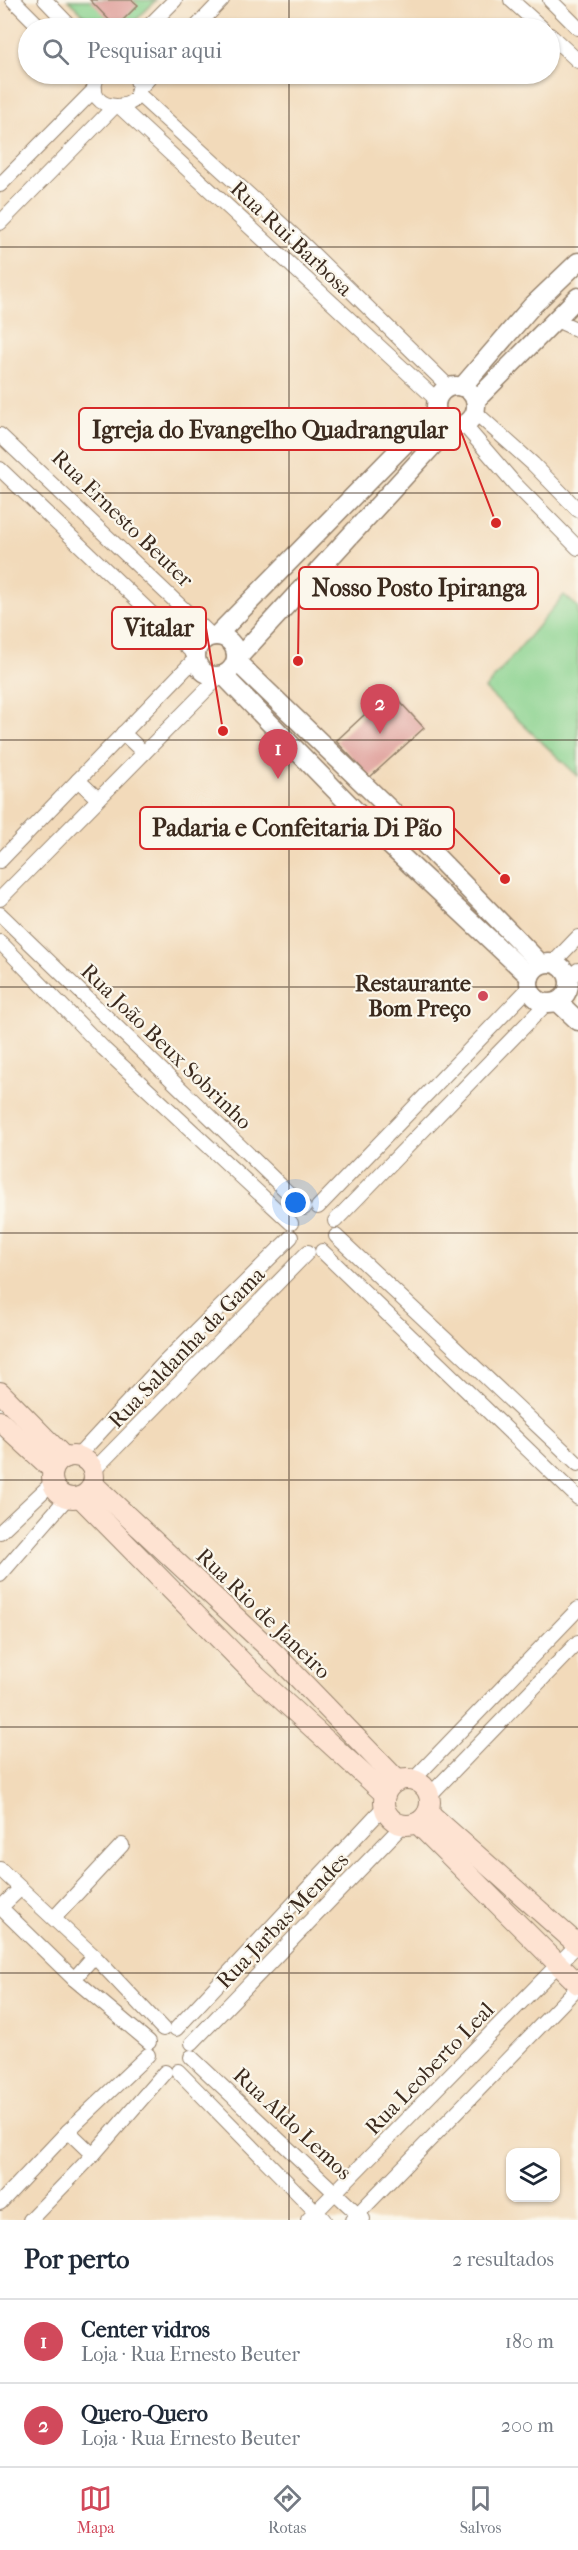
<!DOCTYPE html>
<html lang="pt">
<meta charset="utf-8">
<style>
body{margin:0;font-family:"IM FELL French Canon",serif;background:#f2f2f3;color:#1f2937}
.controls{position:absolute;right:18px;bottom:18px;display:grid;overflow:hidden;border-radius:12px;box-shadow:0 2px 4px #0004}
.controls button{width:54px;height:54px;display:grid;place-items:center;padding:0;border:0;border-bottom:2px solid #e0e1e3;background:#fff;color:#1f2937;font:30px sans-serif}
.you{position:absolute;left:296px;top:1203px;width:21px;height:21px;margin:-15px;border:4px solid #fff;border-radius:50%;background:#1a73e8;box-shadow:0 0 0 9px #1a73e833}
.badge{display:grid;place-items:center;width:39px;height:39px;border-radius:50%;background:#d1495b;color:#fff;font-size:20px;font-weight:700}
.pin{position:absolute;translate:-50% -50px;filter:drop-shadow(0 2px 3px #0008)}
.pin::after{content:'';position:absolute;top:32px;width:21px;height:18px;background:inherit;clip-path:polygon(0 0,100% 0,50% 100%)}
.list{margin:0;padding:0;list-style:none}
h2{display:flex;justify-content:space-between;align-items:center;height:78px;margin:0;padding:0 24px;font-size:26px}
h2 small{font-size:20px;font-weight:400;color:#747a83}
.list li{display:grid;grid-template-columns:39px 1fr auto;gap:18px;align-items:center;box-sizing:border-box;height:84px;padding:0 24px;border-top:2px solid #e0e1e3}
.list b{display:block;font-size:22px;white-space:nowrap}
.list p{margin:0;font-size:20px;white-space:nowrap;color:#747a83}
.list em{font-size:20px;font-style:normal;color:#747a83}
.icon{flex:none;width:33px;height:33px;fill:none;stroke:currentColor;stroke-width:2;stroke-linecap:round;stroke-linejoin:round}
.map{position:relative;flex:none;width:578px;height:2220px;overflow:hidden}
.search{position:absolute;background:#fff;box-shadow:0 2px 4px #0004;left:18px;right:18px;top:18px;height:66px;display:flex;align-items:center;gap:15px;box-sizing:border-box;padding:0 21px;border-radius:33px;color:#747a83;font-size:22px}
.sheet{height:246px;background:#fff}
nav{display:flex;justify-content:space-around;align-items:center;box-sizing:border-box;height:84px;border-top:2px solid #e0e1e3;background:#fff;font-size:16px;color:#747a83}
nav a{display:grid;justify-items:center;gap:3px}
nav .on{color:#d1495b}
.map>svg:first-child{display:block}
.green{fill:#89d28e;stroke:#627e56;stroke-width:1.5}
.building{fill:#e0a29d}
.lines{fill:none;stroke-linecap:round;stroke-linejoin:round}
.minor-casing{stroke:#96826c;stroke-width:16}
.tertiary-casing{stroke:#96826c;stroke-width:21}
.secondary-casing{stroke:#96826c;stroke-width:22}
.minor{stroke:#fff;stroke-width:14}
.tertiary{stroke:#fff;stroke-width:18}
.secondary{stroke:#fee3d2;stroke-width:20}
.grid{fill:none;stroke:#3b2a1e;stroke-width:1.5;stroke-opacity:0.55}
.poi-dot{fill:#d1495b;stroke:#fbf7ec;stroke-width:2}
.labels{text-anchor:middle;stroke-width:4.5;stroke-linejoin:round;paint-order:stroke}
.street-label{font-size:22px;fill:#3b2a1e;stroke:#fbf7ec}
.poi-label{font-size:22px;font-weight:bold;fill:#3b2a1e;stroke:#fbf7ec;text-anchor:end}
.leader{fill:none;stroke:#d62828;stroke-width:2}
.callout-dot{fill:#d62828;stroke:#fbf7ec;stroke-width:2}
.callout{fill:#fbf7ec;stroke:#d62828;stroke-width:2}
.callout-label{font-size:24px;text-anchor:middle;font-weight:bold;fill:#3b2a1e}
</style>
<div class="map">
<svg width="578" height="2220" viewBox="0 0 578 2220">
<rect width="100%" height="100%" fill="#fbf7ec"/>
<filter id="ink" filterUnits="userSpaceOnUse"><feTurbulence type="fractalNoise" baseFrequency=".0167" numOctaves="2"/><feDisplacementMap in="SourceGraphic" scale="12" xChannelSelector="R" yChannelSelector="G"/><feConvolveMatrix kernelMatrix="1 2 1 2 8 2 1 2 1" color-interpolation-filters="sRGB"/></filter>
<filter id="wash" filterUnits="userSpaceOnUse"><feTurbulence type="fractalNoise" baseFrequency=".008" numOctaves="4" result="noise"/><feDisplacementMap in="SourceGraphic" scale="24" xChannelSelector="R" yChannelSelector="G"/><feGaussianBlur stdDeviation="1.35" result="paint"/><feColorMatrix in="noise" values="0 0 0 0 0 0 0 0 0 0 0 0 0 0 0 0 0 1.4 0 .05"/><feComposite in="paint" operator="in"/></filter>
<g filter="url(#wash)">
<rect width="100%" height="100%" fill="#f2daba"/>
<g class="green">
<polygon points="68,0 156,0 128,28 97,28"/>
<polygon points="564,595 578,607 578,776 485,689"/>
</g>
<g id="blocks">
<g class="building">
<polygon points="90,0 132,0 138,5 116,27"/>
<polygon points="390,691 424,728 370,777 336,741"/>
</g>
</g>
</g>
<g filter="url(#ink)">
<use href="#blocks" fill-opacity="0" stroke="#96826c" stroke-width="1.5"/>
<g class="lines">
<defs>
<g id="minor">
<polyline points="13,0 41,28"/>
<polyline points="45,0 72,28"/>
<polyline points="511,0 542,28"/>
<polyline points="550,0 578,28"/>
<polyline points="147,28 175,0"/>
<polyline points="195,28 222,0"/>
<polyline points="550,35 578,61"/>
<path d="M99 74C74 116 159 117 134 74"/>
<polyline points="138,90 153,74"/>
<polyline points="137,93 302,243 449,387"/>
<polyline points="120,107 437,400"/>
<polyline points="0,185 95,89"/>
<polyline points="0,223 114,107"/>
<polyline points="556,320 578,330"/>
<polyline points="476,413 533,464 578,510"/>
<polyline points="464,425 514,483 578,548"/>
<polyline points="0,435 212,636"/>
<polyline points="0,469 195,655"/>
<polyline points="123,733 144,753"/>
<polyline points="78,780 98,799"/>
<polyline points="0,861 196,658"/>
<polyline points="0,899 219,677"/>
<polyline points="0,914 304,1208"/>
<polyline points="0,942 104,1049 291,1223"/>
<polyline points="553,963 578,937"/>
<polyline points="569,979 578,970"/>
<polyline points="318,1207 529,988"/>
<polyline points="335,1221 546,1004"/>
<polyline points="336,1236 578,1464"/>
<polyline points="322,1251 578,1498"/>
<polyline points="78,1456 164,1363 291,1237"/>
<polyline points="93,1471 308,1252"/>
<polyline points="0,1532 52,1483"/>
<polyline points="0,1575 67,1498"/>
<polyline points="413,1780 578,1609"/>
<polyline points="429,1796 578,1642"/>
<polyline points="0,1869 94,1956 163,2029"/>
<polyline points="0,1907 74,1979 149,2042"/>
<polyline points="0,1908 20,1889"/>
<polyline points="54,1918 122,1845"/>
<polyline points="74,1979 94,1956"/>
<polyline points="176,2029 384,1807"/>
<polyline points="192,2043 403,1825"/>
<polyline points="191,2057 363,2219"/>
<polyline points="178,2071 324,2220"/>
<polyline points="68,2131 93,2155"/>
<polyline points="0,2203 68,2131 148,2055"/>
<polyline points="30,2220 93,2155 165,2072"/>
<polyline points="308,2220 578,1944"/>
<polyline points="352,2220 578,1987"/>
</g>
<g id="tertiary">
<circle cx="456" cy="406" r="20"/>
<polyline points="462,387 532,306 578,262"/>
<polyline points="476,400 578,297"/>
<circle cx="216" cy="656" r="20"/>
<polyline points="216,636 436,412"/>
<polyline points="237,659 451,426"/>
<polyline points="236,661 400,819 541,964"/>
<polyline points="223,675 382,838 530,977"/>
<circle cx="549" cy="983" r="20"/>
<polyline points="558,1002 578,1021"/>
</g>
<g id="secondary">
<polyline points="0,1392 65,1458"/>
<polyline points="0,1421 53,1470"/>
<circle cx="73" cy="1477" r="21"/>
<polyline points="93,1484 276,1655 398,1781"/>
<polyline points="80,1497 257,1677 385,1794"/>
<circle cx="407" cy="1802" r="23"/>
<polyline points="428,1812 578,1945"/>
<polyline points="417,1823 578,1984"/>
</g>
</defs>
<use href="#minor" class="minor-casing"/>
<use href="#tertiary" class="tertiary-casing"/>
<use href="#secondary" class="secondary-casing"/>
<use href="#minor" class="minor"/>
<use href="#tertiary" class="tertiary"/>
<use href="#secondary" class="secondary"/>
</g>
</g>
<path class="grid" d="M289 0V28M289 74V2220M0 247H578M0 493H578M0 740H578M0 987H578M0 1233H578M0 1480H578M0 1727H578M0 1973H578"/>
<circle class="poi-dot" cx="483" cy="996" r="6"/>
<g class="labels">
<g class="street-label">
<text transform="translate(292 238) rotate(43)" y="8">Rua Rui Barbosa</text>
<text transform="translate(123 518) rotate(44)" y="8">Rua Ernesto Beuter</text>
<text transform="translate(167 1046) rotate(44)" y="8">Rua João Beux Sobrinho</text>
<text transform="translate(186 1347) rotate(-46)" y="8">Rua Saldanha da Gama</text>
<text transform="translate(264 1613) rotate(44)" y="8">Rua Rio de Janeiro</text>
<text transform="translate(282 1920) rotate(-46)" y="8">Rua Jarbas Mendes</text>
<text transform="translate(429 2068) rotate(-46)" y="8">Rua Leoberto Leal</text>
<text transform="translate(293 2123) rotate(43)" y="8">Rua Aldo Lemos</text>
</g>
<g class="poi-label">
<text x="471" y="991">Restaurante<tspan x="471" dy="25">Bom Preço</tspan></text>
</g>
</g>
<path class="leader" d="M496 523L460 429M298 661L299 588M223 731L206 628M505 879L454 828"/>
<g class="callout-dot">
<circle cx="496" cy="523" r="6"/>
<circle cx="298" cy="661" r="6"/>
<circle cx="223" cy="731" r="6"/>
<circle cx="505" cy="879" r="6"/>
</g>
<g class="callout">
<rect x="79" y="408" width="381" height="42" rx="6"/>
<rect x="299" y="567" width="239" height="42" rx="6"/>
<rect x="112" y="607" width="94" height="42" rx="6"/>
<rect x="140" y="807" width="314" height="42" rx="6"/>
</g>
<g class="callout-label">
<text x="270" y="438">Igreja do Evangelho Quadrangular</text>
<text x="419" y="596">Nosso Posto Ipiranga</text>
<text x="159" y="636">Vitalar</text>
<text x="297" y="836">Padaria e Confeitaria Di Pão</text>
</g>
</svg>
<div class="controls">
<button><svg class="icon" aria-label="layers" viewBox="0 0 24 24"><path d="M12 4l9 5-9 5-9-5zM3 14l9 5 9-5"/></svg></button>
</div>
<div class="you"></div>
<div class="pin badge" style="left:278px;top:779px">1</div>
<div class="pin badge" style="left:380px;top:734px">2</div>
<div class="search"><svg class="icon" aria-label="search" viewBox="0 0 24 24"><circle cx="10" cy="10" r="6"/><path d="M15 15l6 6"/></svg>Pesquisar aqui</div>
</div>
<section class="sheet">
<h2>Por perto<small>2 resultados</small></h2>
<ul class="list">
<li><span class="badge">1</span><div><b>Center vidros</b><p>Loja · Rua Ernesto Beuter</p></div><em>180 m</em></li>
<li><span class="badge">2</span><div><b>Quero-Quero</b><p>Loja · Rua Ernesto Beuter</p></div><em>200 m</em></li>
</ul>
</section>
<nav>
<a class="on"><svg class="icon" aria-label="map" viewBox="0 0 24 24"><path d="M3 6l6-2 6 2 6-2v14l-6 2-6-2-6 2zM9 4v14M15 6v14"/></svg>Mapa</a>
<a><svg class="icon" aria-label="directions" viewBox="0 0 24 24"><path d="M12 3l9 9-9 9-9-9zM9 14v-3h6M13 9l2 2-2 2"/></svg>Rotas</a>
<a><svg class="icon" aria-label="saved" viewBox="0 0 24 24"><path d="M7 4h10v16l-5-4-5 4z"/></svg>Salvos</a>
</nav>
